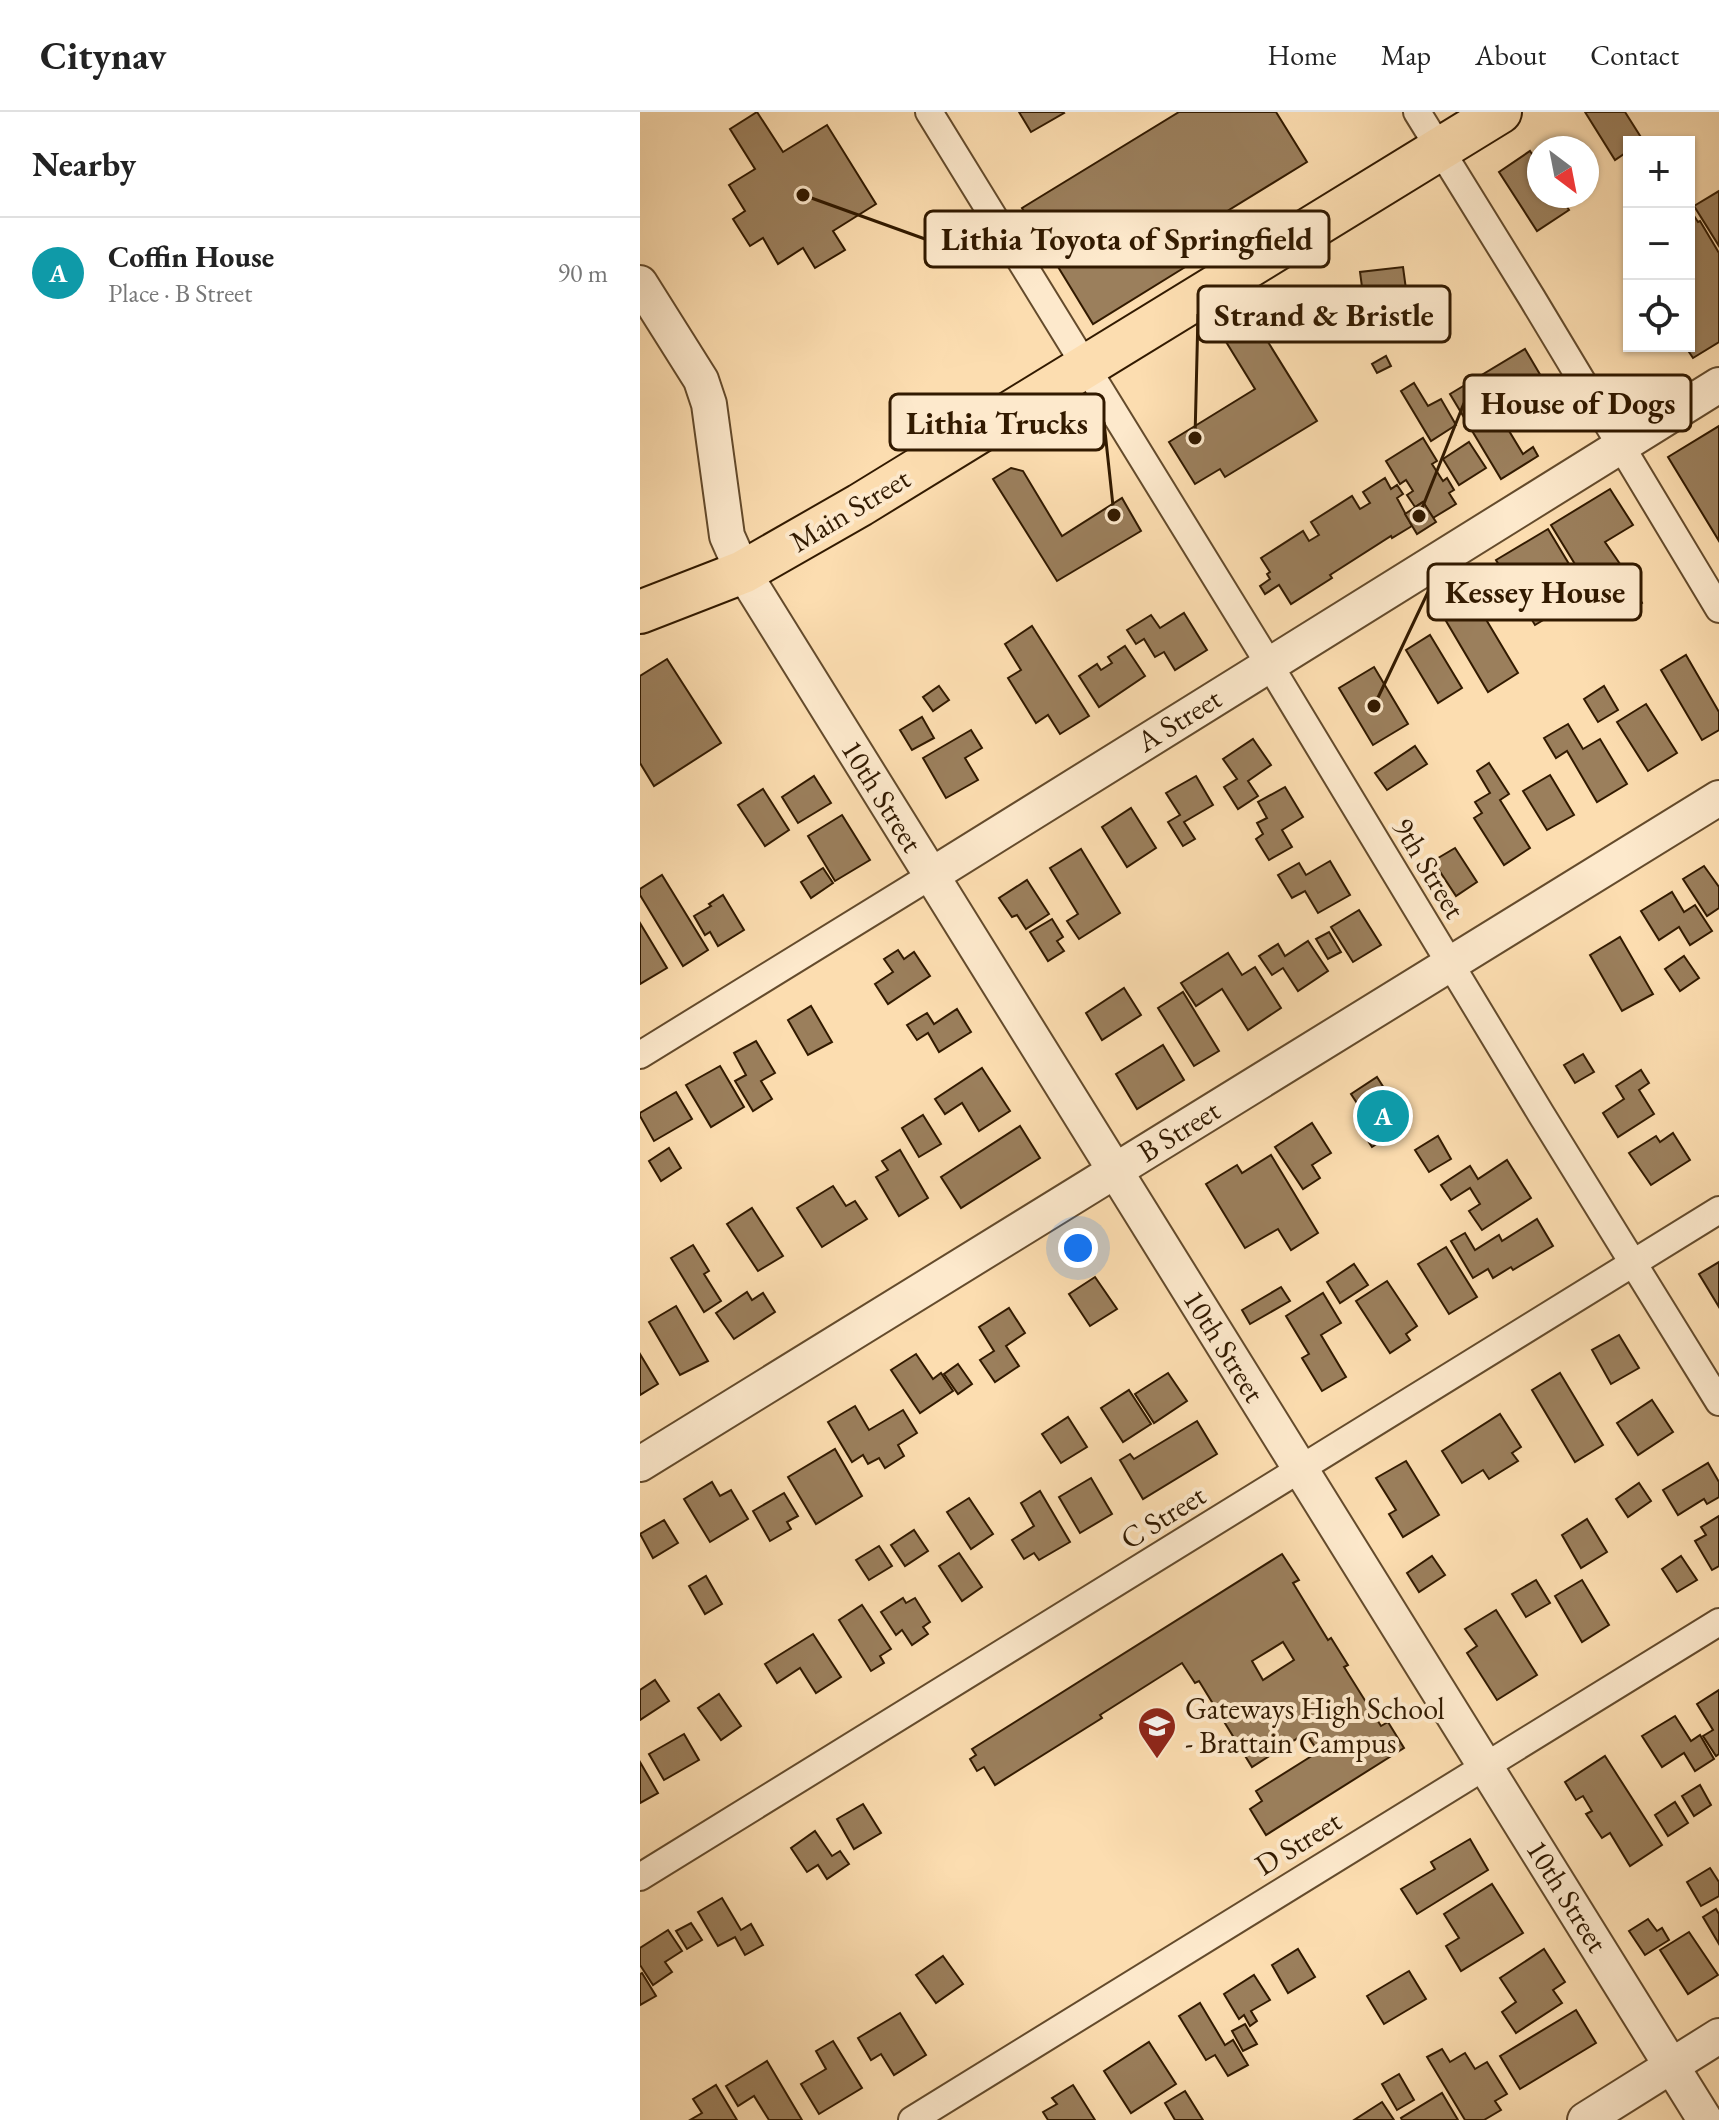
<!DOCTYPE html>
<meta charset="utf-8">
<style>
body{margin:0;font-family:"EB Garamond",serif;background:#f2f2f2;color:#222}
.controls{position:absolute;right:24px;top:24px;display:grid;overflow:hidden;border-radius:0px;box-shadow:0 2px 6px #0004}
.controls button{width:72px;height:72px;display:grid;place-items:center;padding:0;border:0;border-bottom:2px solid #e0e0e0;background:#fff;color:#222;font:40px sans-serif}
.compass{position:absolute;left:887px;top:24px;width:72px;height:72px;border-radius:50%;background:#fff;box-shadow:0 2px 6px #0004;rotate:148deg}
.you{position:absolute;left:438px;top:1136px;width:28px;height:28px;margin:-20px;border:6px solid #fff;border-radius:50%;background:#1a73e8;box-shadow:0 0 0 12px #1a73e833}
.badge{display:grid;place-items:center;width:52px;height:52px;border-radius:50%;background:#111827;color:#fff;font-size:26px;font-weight:700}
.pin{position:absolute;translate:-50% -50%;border:4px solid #fff;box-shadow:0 2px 8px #0006}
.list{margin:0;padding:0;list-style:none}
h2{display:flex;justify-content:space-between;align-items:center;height:104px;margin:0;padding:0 32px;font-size:34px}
h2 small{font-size:26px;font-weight:400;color:#767676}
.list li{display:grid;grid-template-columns:52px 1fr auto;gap:24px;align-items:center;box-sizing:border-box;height:112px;padding:0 32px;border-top:2px solid #e0e0e0}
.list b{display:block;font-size:30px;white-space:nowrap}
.list p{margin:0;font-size:26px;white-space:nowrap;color:#767676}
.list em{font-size:26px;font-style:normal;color:#767676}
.icon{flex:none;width:44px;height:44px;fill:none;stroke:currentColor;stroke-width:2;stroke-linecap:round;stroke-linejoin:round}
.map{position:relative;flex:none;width:1079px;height:2008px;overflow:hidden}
header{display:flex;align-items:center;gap:48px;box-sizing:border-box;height:112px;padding:0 40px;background:#fff;border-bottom:2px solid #e0e0e0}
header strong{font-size:38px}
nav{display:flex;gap:44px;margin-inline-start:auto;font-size:28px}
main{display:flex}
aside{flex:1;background:#fff}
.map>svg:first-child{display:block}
.building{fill:#9b7f5c;stroke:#321a00;stroke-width:2;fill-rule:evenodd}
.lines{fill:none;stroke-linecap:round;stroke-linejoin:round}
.minor-casing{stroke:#644b2c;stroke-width:30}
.tertiary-casing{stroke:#644b2c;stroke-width:38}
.primary-casing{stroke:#321a00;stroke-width:46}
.minor{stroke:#fde9cc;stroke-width:26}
.tertiary{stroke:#fde9cc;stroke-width:34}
.primary{stroke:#fcddb0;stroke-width:42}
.labels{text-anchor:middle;stroke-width:8;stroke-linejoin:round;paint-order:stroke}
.street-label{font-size:30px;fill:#321a00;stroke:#fde9cc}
.poi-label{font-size:30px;fill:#321a00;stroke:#fde9cc;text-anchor:start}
.leader{fill:none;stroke:#321a00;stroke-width:3}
.callout-dot{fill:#321a00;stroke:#fde9cc;stroke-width:3}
.callout{fill:#fde9cc;stroke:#321a00;stroke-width:3}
.callout-label{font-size:32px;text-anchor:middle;font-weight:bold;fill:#321a00}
</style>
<header>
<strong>Citynav</strong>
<nav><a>Home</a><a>Map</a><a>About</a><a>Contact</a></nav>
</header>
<main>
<aside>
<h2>Nearby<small></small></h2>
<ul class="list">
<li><span class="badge" style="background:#0f9aa8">A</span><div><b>Coffin House</b><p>Place · B Street</p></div><em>90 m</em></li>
</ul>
</aside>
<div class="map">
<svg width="1079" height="2008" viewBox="0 0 1079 2008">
<rect width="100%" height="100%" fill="#fcddb0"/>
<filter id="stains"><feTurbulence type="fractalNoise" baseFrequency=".0025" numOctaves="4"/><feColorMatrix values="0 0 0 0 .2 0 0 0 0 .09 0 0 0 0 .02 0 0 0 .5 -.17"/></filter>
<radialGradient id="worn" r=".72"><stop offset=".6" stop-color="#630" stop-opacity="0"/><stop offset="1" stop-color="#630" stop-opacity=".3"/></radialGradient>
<g class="building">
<polygon points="117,0 143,40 187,13 236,92 193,119 205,138 175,156 163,136 138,152 123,126 110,134 93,107 105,99 89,73 115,57 90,17"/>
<polygon points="379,0 423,0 424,1 391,20"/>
<polygon points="539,0 636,0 667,50 550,122 563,144 453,212 382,96"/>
<polygon points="945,0 985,0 1004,30 989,30 989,43 987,40 975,48"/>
<polygon points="890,39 899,52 899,84 920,84 929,98 897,119 859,60"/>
<polygon points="1079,79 1079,134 1054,94"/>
<polygon points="1049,96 1058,110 1060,109 1079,141 1079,230 1053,246 1045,234 1049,234"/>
<polygon points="763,155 770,207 727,213 720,160"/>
<polygon points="610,201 677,309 585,365 580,357 555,372 529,330 615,277 580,220"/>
<polygon points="885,237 908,276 900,281 894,270 854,294 883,342 893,335 898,344 861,367 810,282"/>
<polygon points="746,244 751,254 737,261 732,252"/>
<polygon points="774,271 788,294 801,287 816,313 791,329 761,279"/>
<polygon points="1079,314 1079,429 1028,345"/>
<polygon points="783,326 797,349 792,352 803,369 807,366 814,378 809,381 816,392 793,406 783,390 775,395 767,383 773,379 766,368 760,372 746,349"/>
<polygon points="829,330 846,356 819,373 803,347"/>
<polygon points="371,356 383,359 422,424 482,386 501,419 417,469 353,367"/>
<polygon points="745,366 751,377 757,373 763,382 757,386 772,414 752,426 751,424 690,463 692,466 651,492 639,473 625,482 620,474 630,467 627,462 630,460 621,446 663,419 669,429 679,423 671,410 712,384 720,397 730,391 723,380"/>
<polygon points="970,377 993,413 965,430 991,468 989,469 1002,491 984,502 982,498 968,506 911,413"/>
<polygon points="783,390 796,410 777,422 765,402"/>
<polygon points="908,417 947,482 895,513 856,448"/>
<polygon points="826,474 878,561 848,580 796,492"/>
<polygon points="544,501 567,538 535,558 524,540 515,545 504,527 496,532 487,518 511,503 520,516"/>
<polygon points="392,514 449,604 420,622 408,603 396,611 368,566 381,558 365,532"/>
<polygon points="790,523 822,576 798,591 766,538"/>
<polygon points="485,534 505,564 459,595 439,564 457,552 461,558 472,551 468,545"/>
<polygon points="1046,543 1079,600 1079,618 1062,628 1021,558"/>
<polygon points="27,547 81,631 14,674 0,651 0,564"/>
<polygon points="734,555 768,612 733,633 699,576"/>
<polygon points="299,574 309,588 293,599 283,585"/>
<polygon points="964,574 978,598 958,610 944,587"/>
<polygon points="1006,592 1037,641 1008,659 977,610"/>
<polygon points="282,605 294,626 272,638 260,618"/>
<polygon points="928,612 943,637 960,627 987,672 957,690 927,639 916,646 904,626"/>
<polygon points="331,618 342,636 325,646 338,668 306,686 283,646"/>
<polygon points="613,627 631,653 608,669 618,684 598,697 584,675 597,667 583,647"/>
<polygon points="775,634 787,652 747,678 735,661"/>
<polygon points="849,651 869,682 860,688 890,736 864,753 834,706 842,701 835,690 850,681 837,659"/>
<polygon points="910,663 934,703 907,718 883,679"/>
<polygon points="174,664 191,691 158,711 142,685"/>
<polygon points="556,664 573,693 544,710 555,727 543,734 528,710 540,703 526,681"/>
<polygon points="645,675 663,705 642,718 652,735 629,748 616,727 623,722 617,711 627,706 618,690"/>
<polygon points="123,677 149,718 125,734 98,693"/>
<polygon points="491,696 516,736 487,755 462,715"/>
<polygon points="202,703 230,748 195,769 168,724"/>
<polygon points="815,736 837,770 816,784 793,749"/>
<polygon points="441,737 480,801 439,827 427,809 438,802 410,756"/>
<polygon points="690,749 710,783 678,801 665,779 652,786 638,763 659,751 666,763"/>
<polygon points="1064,754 1079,775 1079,796 1067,804 1043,767"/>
<polygon points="183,756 193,771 171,786 161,770"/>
<polygon points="22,763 68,838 43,854 0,783 0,777"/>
<polygon points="387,768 409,802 386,817 377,803 372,805 359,786"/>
<polygon points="1032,780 1044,800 1055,793 1072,819 1050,833 1039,815 1019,828 1001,799"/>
<polygon points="83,783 104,818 78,834 70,820 65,823 54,804 71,794 69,792"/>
<polygon points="719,798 741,833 713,850 691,815"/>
<polygon points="412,807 423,825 417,829 424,839 408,849 390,820"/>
<polygon points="0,811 27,856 0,872"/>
<polygon points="689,820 701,840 688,847 676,827"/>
<polygon points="980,825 1013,882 982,899 950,843"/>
<polygon points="668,829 688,859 658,879 643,856 632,863 619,844 638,832 645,844"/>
<polygon points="258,838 264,847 274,840 290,864 248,892 235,872 253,860 244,847"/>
<polygon points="588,841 602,863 615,855 641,896 608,918 582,877 556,894 541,871"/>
<polygon points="1044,844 1059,866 1040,879 1025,857"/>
<polygon points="484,876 501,903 462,928 446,901"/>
<polygon points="543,880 579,939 554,954 518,896"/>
<polygon points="171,894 192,930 168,943 148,908"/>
<polygon points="317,897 331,920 299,940 288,921 277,928 267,913 287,901 294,912"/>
<polygon points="116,929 135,961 121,969 132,987 113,999 95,969 106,963 94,941"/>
<polygon points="523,933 544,968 497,997 476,962"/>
<polygon points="943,942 954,960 935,971 924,953"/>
<polygon points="80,954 104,995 71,1015 46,973"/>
<polygon points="342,956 370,999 339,1019 322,991 305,1002 295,987"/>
<polygon points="1001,958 1009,971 999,978 1014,1002 978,1025 963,1001 984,987 976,974"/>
<polygon points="737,965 751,987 757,983 765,995 758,1000 767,1013 732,1035 718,1014 728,1008 711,982"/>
<polygon points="36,980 52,1007 14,1029 0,1004 0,1001"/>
<polygon points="283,1003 301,1032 279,1045 262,1016"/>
<polygon points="672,1011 691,1041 672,1053 680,1066 663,1077 635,1035"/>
<polygon points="380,1014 400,1046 321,1096 301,1065"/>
<polygon points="1033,1021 1050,1048 1011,1073 989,1041 1016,1024 1020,1030"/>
<polygon points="798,1024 811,1047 789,1060 775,1038"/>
<polygon points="29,1036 41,1056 21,1069 9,1049"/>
<polygon points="260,1038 288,1086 259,1104 236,1065 248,1058 242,1049"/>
<polygon points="631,1043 678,1121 651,1138 638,1117 605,1136 566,1072 597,1053 602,1061"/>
<polygon points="867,1048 891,1086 842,1118 829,1099 840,1092 830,1076 811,1088 801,1073 830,1054 838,1067"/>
<polygon points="193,1074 206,1094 215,1089 227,1107 182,1135 157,1096"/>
<polygon points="112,1096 143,1144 118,1159 87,1112"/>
<polygon points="897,1107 913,1134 873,1158 871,1155 853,1166 848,1157 833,1166 811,1129 825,1121 835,1138 859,1123 862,1129"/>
<polygon points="53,1133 69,1159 64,1162 81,1189 64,1200 31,1146"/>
<polygon points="806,1135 837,1185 809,1202 778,1152"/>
<polygon points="1079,1150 1079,1195 1059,1162"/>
<polygon points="714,1152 728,1173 700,1191 687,1170"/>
<polygon points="455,1165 477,1197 450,1214 429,1182"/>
<polygon points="747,1169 777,1214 766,1222 770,1228 750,1241 716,1189"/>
<polygon points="641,1175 650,1189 610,1212 602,1198"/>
<polygon points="107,1180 112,1188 123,1181 135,1200 94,1227 76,1201"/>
<polygon points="683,1181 701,1211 681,1223 706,1265 682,1279 662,1246 669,1242 646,1204"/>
<polygon points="36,1194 68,1249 40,1263 9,1210"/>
<polygon points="369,1196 385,1221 366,1234 379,1254 355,1270 340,1248 354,1239 339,1215"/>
<polygon points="979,1223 999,1256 971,1272 952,1238"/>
<polygon points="0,1242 18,1272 0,1283"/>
<polygon points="276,1242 293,1267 301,1261 313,1279 280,1301 251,1258"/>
<polygon points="318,1252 332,1272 318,1282 304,1262"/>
<polygon points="528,1261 547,1289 514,1311 495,1282"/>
<polygon points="920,1261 963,1333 935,1350 892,1278"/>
<polygon points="489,1278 511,1312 483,1330 461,1296"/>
<polygon points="1012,1288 1033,1320 998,1343 977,1311"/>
<polygon points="215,1294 229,1318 263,1298 277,1321 258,1333 264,1344 245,1356 239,1346 228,1352 223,1343 212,1350 188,1310"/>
<polygon points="860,1302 881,1335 872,1341 878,1349 849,1367 843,1358 822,1371 802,1339"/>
<polygon points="428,1305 447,1335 421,1351 402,1322"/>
<polygon points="557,1309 577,1342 503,1387 480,1348 490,1342 494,1347"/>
<polygon points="195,1337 222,1384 176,1412 148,1365"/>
<polygon points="766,1349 799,1403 763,1425 749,1402 756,1398 736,1366"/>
<polygon points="1068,1351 1079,1370 1079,1385 1067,1392 1064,1387 1038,1403 1023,1378"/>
<polygon points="451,1366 472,1402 440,1421 419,1385"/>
<polygon points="72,1370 80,1384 91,1378 108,1407 70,1430 44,1387"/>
<polygon points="999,1371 1011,1389 988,1405 976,1387"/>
<polygon points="400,1379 430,1430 399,1448 394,1441 384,1447 372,1428 394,1414 381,1391"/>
<polygon points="144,1381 158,1404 147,1410 151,1417 130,1429 113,1399"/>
<polygon points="329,1386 353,1422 331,1437 307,1400"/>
<polygon points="1079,1404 1079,1454 1072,1458 1055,1429 1066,1423 1061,1415"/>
<polygon points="947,1407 967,1440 941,1456 922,1423"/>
<polygon points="24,1408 38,1431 13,1446 0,1422"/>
<polygon points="274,1418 288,1439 265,1454 251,1433"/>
<polygon points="239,1434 252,1454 229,1468 216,1448"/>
<polygon points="319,1441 342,1475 322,1489 299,1454"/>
<path d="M642 1442 659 1468 653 1471 688 1528 691 1526 708 1553 704 1555 741 1614 748 1610 764 1636 626 1723 610 1697 622 1689 616 1679 678 1640 666 1621 612 1655 559 1569 555 1571 542 1551 460 1603 462 1606 355 1673 344 1655 337 1659 330 1647 336 1643 332 1637ZM643 1530 654 1548 623 1568 612 1549Z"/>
<polygon points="792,1444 805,1463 779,1480 767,1461"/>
<polygon points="1041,1444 1057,1468 1037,1480 1022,1457"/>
<polygon points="66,1464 82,1492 65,1502 49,1474"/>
<polygon points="896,1468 910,1491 886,1505 872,1482"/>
<polygon points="942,1468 969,1513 942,1530 915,1484"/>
<polygon points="263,1486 266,1491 275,1486 290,1510 283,1515 288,1522 272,1533 262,1518 256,1523 241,1500"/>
<polygon points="222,1493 251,1537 240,1544 244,1551 231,1559 199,1508"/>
<polygon points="856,1498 897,1563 857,1588 827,1541 837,1534 825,1517"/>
<polygon points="173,1522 201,1565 176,1581 160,1556 137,1571 125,1552"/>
<polygon points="15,1568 29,1589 0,1608 0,1578"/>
<polygon points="1079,1578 1079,1642 1076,1644 1063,1624 1073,1618 1057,1592"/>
<polygon points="79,1582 101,1614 81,1628 58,1596"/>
<polygon points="1035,1604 1051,1629 1060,1623 1074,1647 1055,1659 1044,1641 1022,1655 1002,1624"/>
<polygon points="44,1622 59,1648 24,1668 9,1642"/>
<polygon points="965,1644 1022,1733 990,1754 970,1721 962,1726 946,1702 952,1699 943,1684 936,1688 925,1670"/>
<polygon points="0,1650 18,1681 0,1691"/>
<polygon points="1060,1673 1071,1693 1054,1704 1042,1684"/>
<polygon points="1035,1690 1048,1711 1028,1724 1015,1703"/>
<polygon points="223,1692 241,1721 214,1737 197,1707"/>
<polygon points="175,1719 192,1744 200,1739 209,1752 187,1767 178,1753 167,1760 151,1736"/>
<polygon points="830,1727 848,1758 777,1802 761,1777 795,1757 791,1750"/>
<polygon points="1070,1756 1079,1770 1079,1784 1061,1794 1047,1770"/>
<polygon points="852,1772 883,1821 821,1859 806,1834 819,1826 804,1802"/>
<polygon points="82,1786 101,1818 111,1812 123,1833 105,1843 95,1825 78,1834 58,1800"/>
<polygon points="1076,1797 1079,1802 1079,1832 1063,1805"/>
<polygon points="1008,1807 1017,1819 1022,1816 1029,1828 1005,1843 989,1819"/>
<polygon points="51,1811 62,1828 47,1837 36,1819"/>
<polygon points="28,1818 42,1839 25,1850 32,1860 13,1873 0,1853 0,1836"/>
<polygon points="1049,1820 1078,1863 1048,1882 1020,1838"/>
<polygon points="658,1837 675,1865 648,1881 632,1853"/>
<polygon points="904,1837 925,1870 913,1878 922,1891 876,1921 862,1900 876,1890 860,1866"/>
<polygon points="303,1844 323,1872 296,1891 276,1863"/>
<polygon points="769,1859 786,1887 744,1912 727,1884"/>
<polygon points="2,1861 16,1884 0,1893 0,1862"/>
<polygon points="614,1863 630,1888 611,1899 617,1909 610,1914 604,1903 599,1907 584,1882"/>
<polygon points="560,1891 585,1933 593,1928 608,1953 588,1964 575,1943 566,1948 539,1904"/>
<polygon points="936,1898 956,1931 880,1977 860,1944"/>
<polygon points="260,1901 286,1943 254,1963 241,1942 231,1948 218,1926"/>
<polygon points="605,1912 617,1932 603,1939 592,1919"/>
<polygon points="193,1929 222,1976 179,2002 161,1972 186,1957 176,1939"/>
<polygon points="509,1930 536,1972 491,2001 464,1959"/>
<polygon points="802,1937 810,1950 825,1941 835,1957 847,1950 867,1982 855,1989 861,1998 844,2008 825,2008 787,1945"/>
<polygon points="127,1949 162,2008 129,2008 114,1984 98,1994 86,1974"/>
<polygon points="759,1962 774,1988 757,1998 742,1972"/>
<polygon points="76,1973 97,2008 50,2008 62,2001 53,1987"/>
<polygon points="433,1973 455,2008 408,2008 403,2000 417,1992 412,1986"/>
<polygon points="545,1979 563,2008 535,2008 525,1991"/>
<polygon points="802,1981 818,2008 762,2008 761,2006"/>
<polygon points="742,1990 754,2008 714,2008"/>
</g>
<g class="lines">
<defs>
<g id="minor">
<polyline points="289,0 629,552 901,1002 1079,1290"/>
<polyline points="777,0 892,186 1079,497"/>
<polyline points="0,943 292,763"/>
<polyline points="0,1765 1079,1098"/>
<polyline points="272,2008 1079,1510"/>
</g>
<g id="tertiary">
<polyline points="0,171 61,268 69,292 87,424 103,460 1065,2008"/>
<polyline points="292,763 1079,273"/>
<polyline points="0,1352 1079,686"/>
<polyline points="945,2008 1079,1924"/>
</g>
<polyline id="primary" points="0,500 103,460 220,393 860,0"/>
</defs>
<use href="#minor" class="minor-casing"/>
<use href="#tertiary" class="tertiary-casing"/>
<use href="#primary" class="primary-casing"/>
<use href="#minor" class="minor"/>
<use href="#tertiary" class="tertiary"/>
<use href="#primary" class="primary"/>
</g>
<defs>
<symbol id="school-pin" viewBox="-11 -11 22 30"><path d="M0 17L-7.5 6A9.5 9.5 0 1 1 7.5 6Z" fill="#8f2418" stroke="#fde9cc"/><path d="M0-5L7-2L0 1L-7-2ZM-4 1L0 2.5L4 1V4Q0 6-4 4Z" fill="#fff"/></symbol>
</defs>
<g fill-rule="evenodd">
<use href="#school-pin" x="495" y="1592" width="44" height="60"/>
</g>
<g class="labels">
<g class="street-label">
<text transform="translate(210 398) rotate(-31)" y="10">Main Street</text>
<text transform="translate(539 608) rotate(-32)" y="10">A Street</text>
<text transform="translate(242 684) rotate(58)" y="10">10th Street</text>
<text transform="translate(789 756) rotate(59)" y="10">9th Street</text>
<text transform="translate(539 1019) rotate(-32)" y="10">B Street</text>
<text transform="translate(584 1234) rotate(58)" y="10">10th Street</text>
<text transform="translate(523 1405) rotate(-32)" y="10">C Street</text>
<text transform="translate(658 1731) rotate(-32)" y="10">D Street</text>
<text transform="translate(927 1784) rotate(58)" y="10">10th Street</text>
</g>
<g class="poi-label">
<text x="545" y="1607">Gateways High School<tspan x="545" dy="34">- Brattain Campus</tspan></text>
</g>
</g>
<path class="leader" d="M163 83L285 127M555 326L558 202M779 404L824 291M474 403L464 310M734 594L788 480"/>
<g class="callout-dot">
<circle cx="163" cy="83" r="8"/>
<circle cx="555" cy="326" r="8"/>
<circle cx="779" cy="404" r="8"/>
<circle cx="474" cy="403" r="8"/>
<circle cx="734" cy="594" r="8"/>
</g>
<g class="callout">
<rect x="285" y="99" width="404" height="56" rx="8"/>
<rect x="558" y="174" width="252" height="56" rx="8"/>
<rect x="824" y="263" width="227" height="56" rx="8"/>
<rect x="250" y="282" width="214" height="56" rx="8"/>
<rect x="788" y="452" width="213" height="56" rx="8"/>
</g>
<g class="callout-label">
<text x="487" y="138">Lithia Toyota of Springfield</text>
<text x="684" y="214">Strand &amp; Bristle</text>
<text x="938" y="302">House of Dogs</text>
<text x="357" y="322">Lithia Trucks</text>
<text x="895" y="491">Kessey House</text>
</g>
<rect width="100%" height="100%" filter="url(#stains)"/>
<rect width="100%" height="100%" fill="url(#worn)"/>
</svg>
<div class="controls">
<button>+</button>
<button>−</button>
<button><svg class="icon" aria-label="locate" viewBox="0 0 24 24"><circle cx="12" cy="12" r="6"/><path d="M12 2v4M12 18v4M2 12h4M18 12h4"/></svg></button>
</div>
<svg class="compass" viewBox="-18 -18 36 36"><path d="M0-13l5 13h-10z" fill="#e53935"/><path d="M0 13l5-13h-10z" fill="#767676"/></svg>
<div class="you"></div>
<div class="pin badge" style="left:743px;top:1004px;background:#0f9aa8">A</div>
</div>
</main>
